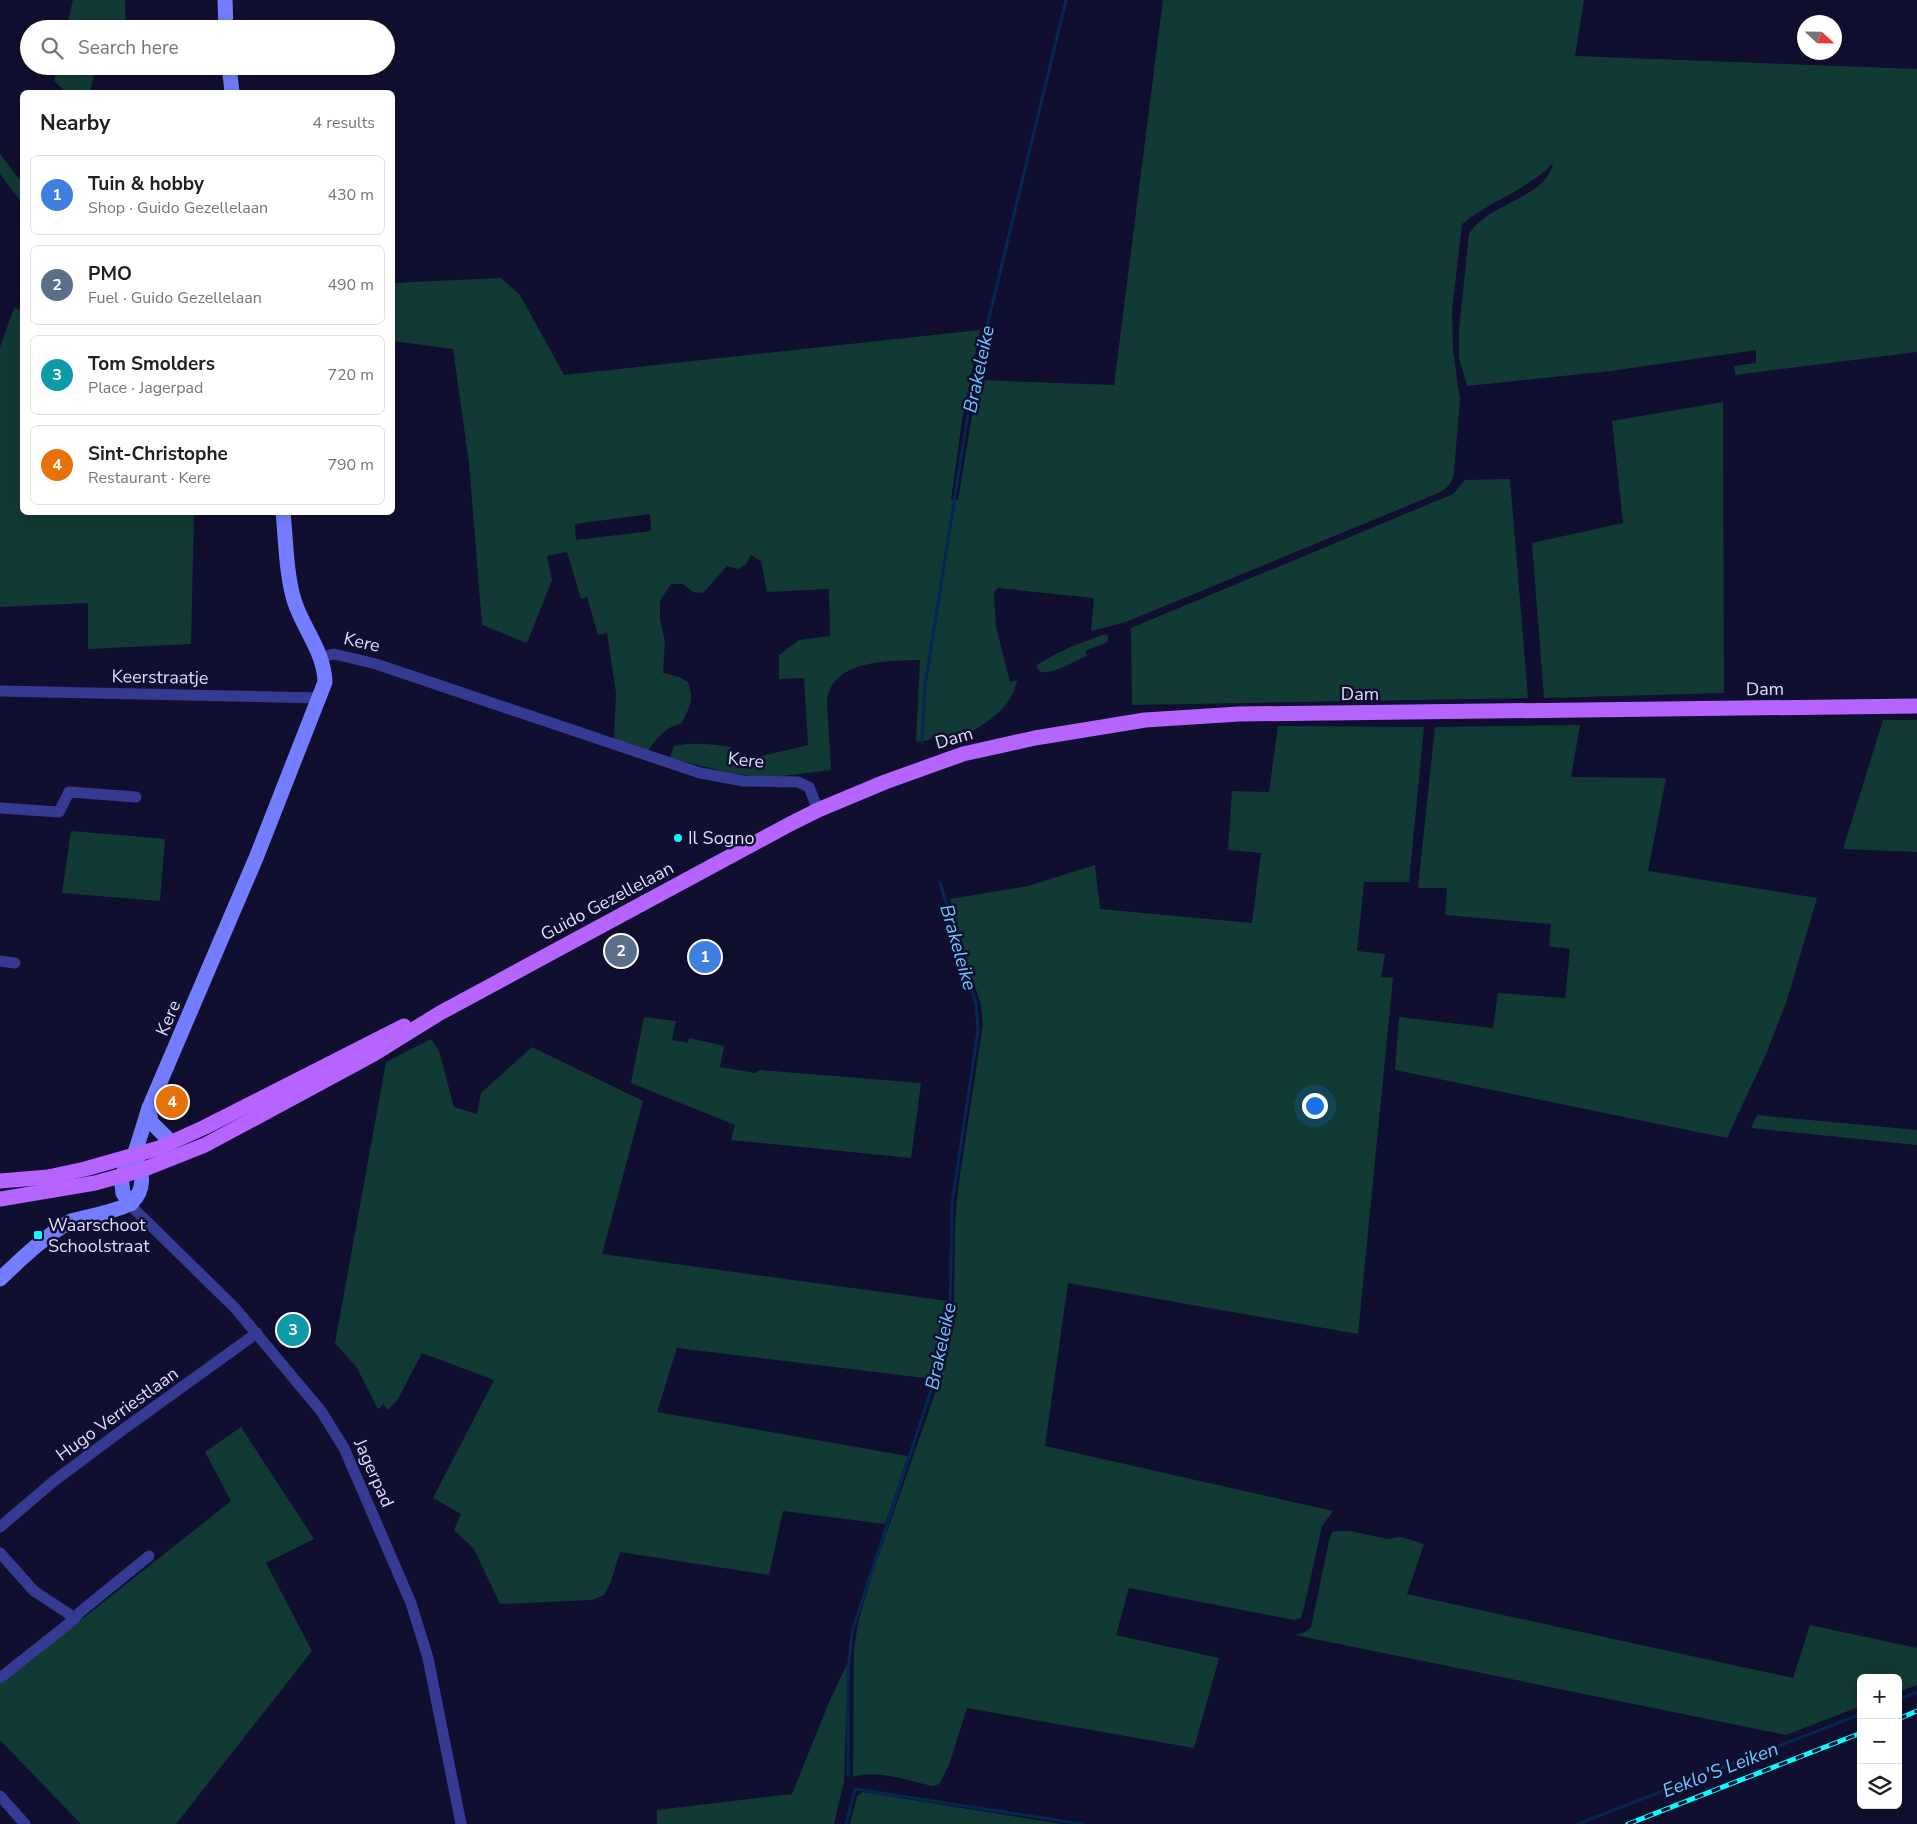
<!DOCTYPE html>
<meta charset="utf-8">
<style>
body{margin:0;font-family:"Nunito Sans",sans-serif;background:#f6f6f6;color:#202124}
.controls{position:absolute;right:15px;bottom:15px;display:grid;overflow:hidden;border-radius:8px;box-shadow:0 2px 12px #0003}
.controls button{width:45px;height:45px;display:grid;place-items:center;padding:0;border:0;border-bottom:1px solid #e0e0e0;background:#fff;color:#202124;font:25px sans-serif}
.compass{position:absolute;left:1797px;top:15px;width:45px;height:45px;border-radius:50%;background:#fff;box-shadow:0 2px 12px #0003;rotate:112deg}
.you{position:absolute;left:1314px;top:1105px;width:18px;height:18px;margin:-12px;border:4px solid #fff;border-radius:50%;background:#1a73e8;box-shadow:0 0 0 8px #1a73e833}
.badge{display:grid;place-items:center;width:32px;height:32px;border-radius:50%;background:#0f766e;color:#fff;font-size:16px;font-weight:700}
.pin{position:absolute;translate:-50% -50%;border:2px solid #fff;box-shadow:0 1px 5px #0006}
.list{margin:0;padding:0;list-style:none}
h2{display:flex;justify-content:space-between;align-items:center;height:65px;margin:0;padding:0 20px;font-size:21px}
h2 small{font-size:16px;font-weight:400;color:#757577}
.list li{display:grid;grid-template-columns:32px 1fr auto;gap:15px;align-items:center;box-sizing:border-box;height:80px;margin:0 10px 10px;padding:0 10px;border:1px solid #e0e0e0;border-radius:8px}
.list b{display:block;font-size:19px;white-space:nowrap}
.list p{margin:0;font-size:16px;white-space:nowrap;color:#757577}
.list em{font-size:16px;font-style:normal;color:#757577}
.icon{flex:none;width:28px;height:28px;fill:none;stroke:currentColor;stroke-width:2;stroke-linecap:round;stroke-linejoin:round}
.map{position:relative;flex:none;width:1917px;height:1824px;overflow:hidden}
.search{position:absolute;background:#fff;box-shadow:0 2px 12px #0003;left:20px;top:20px;width:375px;height:55px;display:flex;align-items:center;gap:12px;box-sizing:border-box;padding:0 18px;border-radius:28px;color:#757577;font-size:19px}
.panel{position:absolute;background:#fff;box-shadow:0 2px 12px #0003;left:20px;top:90px;width:375px;height:425px;border-radius:8px}
.map>svg:first-child{display:block}
.green{fill:#113a35;fill-rule:evenodd}
.lines{fill:none;stroke-linecap:round;stroke-linejoin:round}
.stream{stroke:#052852;stroke-width:3}
.street{stroke:#353a93;stroke-width:11}
.secondary{stroke:#747dff;stroke-width:15}
.primary{stroke:#b664ff;stroke-width:15}
.rail-casing{stroke:#09fdff;stroke-width:5}
.rail{stroke:#110f2f;stroke-width:3;stroke-dasharray:9;stroke-linecap:butt}
.poi-dot{fill:#09fdff;stroke:#110f2f;stroke-width:2}
.labels{text-anchor:middle;stroke-width:5;stroke-linejoin:round;paint-order:stroke}
.street-label{font-size:18px;fill:#deddff;stroke:#110f2f}
.poi-label{font-size:18px;fill:#deddff;stroke:#110f2f;text-anchor:start}
.water-label{font-size:19px;font-style:italic;fill:#6bc8ff;stroke:#110f2f}
</style>
<div class="map">
<svg width="1917" height="1824" viewBox="0 0 1917 1824">
<rect width="100%" height="100%" fill="#110f2f"/>
<g class="green">
<polygon points="73,0 125,0 126,29 66,29"/>
<path d="M1163 0H1584L1575 56 1917 69V352L1735 375 1734 366 1756 363V350L1611 371 1467 386 1459 358V330L1469 234C1488 203 1547 198 1553 163 1527 190 1491 201 1462 224L1452 310 1453 351 1460 399 1454 472C1452 490 1439 492 1424 499L1126 622 1091 631 1094 598 998 588 995 591 994 596 996 627 1010 682 1017 680C1010 718 968 732 938 749L935 736 926 741 916 742 920 660C889 661 832 659 827 701 827 707 828 714 828 720 829 737 830 753 831 770L766 778 726 772 670 758 674 746C694 742 711 744 731 747V762L741 761 808 745 804 678 779 679V655L799 640 830 636 829 589 767 592 761 561 751 555 746 564 739 569 727 566 703 593 693 592 683 584H671L660 601V620L665 641 663 673 679 677 688 682C695 701 689 707 681 724 666 726 657 739 648 750L614 739 616 693 607 633 598 635 587 597 581 599 567 552 547 556 552 580 527 643 482 625 469 463 453 349 393 341 392 283 501 278 520 295 564 375 980 330 962 420 951 500H958L978 380 1114 385ZM650 514 651 531 576 540 575 524Z"/>
<polygon points="58,66 96,66 90,92 66,92 54,81"/>
<polygon points="0,154 22,183 22,203 0,174"/>
<polygon points="14,308 22,310 22,512 194,513 191,644 88,649 88,603 0,607 0,347"/>
<polygon points="1723,402 1724,693 1544,698 1532,543 1623,523 1612,421"/>
<polygon points="1510,479 1528,698 1132,705 1131,628 1453,494 1465,480"/>
<path d="M1105 634 1108 635V642L1085 651 1087 656C1072 662 1055 674 1040 672L1036 666C1057 651 1080 643 1105 634Z"/>
<polygon points="1883,720 1917,720 1917,852 1843,849"/>
<polygon points="1580,725 1571,777 1666,778 1648,871 1817,898 1787,1000 1767,1052 1727,1138 1395,1070 1399,1017 1493,1028 1498,993 1565,998 1570,949 1549,946 1551,924 1445,915 1447,888 1418,888 1435,727"/>
<path d="M1278 726 1424 727 1409 882H1364L1357 951 1385 954 1381 977 1393 978 1358 1334 1068 1283 1045 1446 1333 1511 1322 1526 1304 1608 1301 1618 1294 1620 1129 1588 1116 1635 1219 1658 1194 1748 967 1708 949 1765 939 1784 933 1786C908 1781 878 1769 853 1777L854 1650 858 1623 872 1575 943 1370 951 1338 954 1312 955 1224 958 1188 983 1024 981 1005 959 936 950 899 1028 886 1095 865 1100 909 1252 923 1261 853 1228 850 1232 791 1269 792Z"/>
<polygon points="71,831 165,839 160,901 62,893"/>
<polygon points="644,1017 676,1021 672,1040 688,1043 689,1038 724,1046 720,1067 755,1073 760,1070 921,1083 911,1158 731,1140 735,1125 631,1083"/>
<polygon points="431,1039 439,1051 454,1107 477,1114 481,1093 532,1047 643,1101 602,1254 948,1301 942,1343 933,1379 677,1348 657,1412 908,1456 885,1524 783,1511 769,1575 620,1552 610,1584 604,1595 592,1600 500,1604 474,1549 454,1530 461,1514 433,1498 494,1380 422,1353 397,1401 387,1410 384,1404 378,1409 357,1368 335,1343 386,1062"/>
<polygon points="1757,1115 1917,1130 1917,1145 1751,1128"/>
<polygon points="241,1427 314,1539 266,1563 312,1651 176,1824 81,1824 0,1740 0,1684 231,1501 205,1452"/>
<polygon points="1337,1531 1350,1531 1387,1539 1401,1537 1424,1544 1407,1594 1793,1678 1810,1625 1917,1648 1917,1685 1898,1692 1898,1678 1861,1678 1861,1706 1786,1735 1295,1635 1305,1632 1311,1627 1329,1541 1332,1532"/>
<polygon points="848,1662 844,1782 834,1824 657,1824 657,1810 792,1794 830,1700"/>
<polygon points="863,1792 1061,1824 850,1824 857,1796"/>
</g>
<g class="lines">
<g class="stream">
<polyline points="922,743 925,686 972,388 1066,0"/>
<polyline points="1898,1700 1917,1692"/>
<polyline points="848,1775 848,1672 852,1632 936,1375 950,1312 952,1204 978,1030 976,1004 940,882"/>
<polyline points="846,1824 855,1789 1082,1824"/>
<polyline points="1578,1824 1861,1714"/>
</g>
<g class="street">
<polyline points="321,657 334,654 376,664 700,773 744,781 798,782 809,787 818,810"/>
<polyline points="0,691 319,698"/>
<polyline points="0,808 59,812 69,792 136,797"/>
<polyline points="0,961 15,963"/>
<polyline points="131,1204 136,1211 235,1308 321,1411 344,1448 411,1603 428,1658 461,1824"/>
<polyline points="0,1527 54,1481 121,1431 257,1333"/>
<polyline points="0,1553 34,1591 75,1618"/>
<polyline points="0,1678 72,1621 80,1612 149,1556"/>
<polyline points="0,1796 25,1824"/>
</g>
<g class="secondary">
<polyline points="225,0 226,29"/>
<polyline points="229,66 232,92"/>
<polyline points="149,1108 151,1122 171,1142"/>
<path d="M131 1204 123 1193 121 1176 134 1156 149 1108 256 858 325 682C324 651 303 629 294 600 286 573 286 541 283 512"/>
<path d="M0 1279C22 1258 45 1236 71 1221 83 1218 125 1209 132 1202 145 1190 143 1173 136 1159"/>
</g>
<g class="primary">
<polyline points="0,1181 48,1177 85,1169 159,1148 205,1127 404,1026"/>
<polyline points="0,1199 95,1183 142,1170 205,1145 374,1054 440,1013 790,824 818,810 885,782 963,754 1035,738 1145,720 1239,714 1917,706"/>
</g>
<defs>
<g id="rail">
<polyline points="1898,1719 1917,1711"/>
<polyline points="1628,1824 1861,1733"/>
</g>
</defs>
<use href="#rail" class="rail-casing"/>
<use href="#rail" class="rail"/>
</g>
<g class="poi-dot">
<circle cx="678" cy="838" r="5"/>
<rect x="33" y="1230" width="10" height="10" rx="2.5"/>
</g>
<g class="labels">
<g class="street-label">
<text transform="translate(362 642) rotate(13)" y="6">Kere</text>
<text transform="translate(160 677) rotate(1)" y="6">Keerstraatje</text>
<text transform="translate(1765 689) rotate(-1)" y="6">Dam</text>
<text x="1360" y="700">Dam</text>
<text transform="translate(954 738) rotate(-16)" y="6">Dam</text>
<text transform="translate(746 760) rotate(6)" y="6">Kere</text>
<text transform="translate(607 901) rotate(-28)" y="6">Guido Gezellelaan</text>
<text transform="translate(168 1018) rotate(-67)" y="6">Kere</text>
<text transform="translate(117 1414) rotate(-36)" y="6">Hugo Verriestlaan</text>
<text transform="translate(374 1473) rotate(66)" y="6">Jagerpad</text>
</g>
<g class="poi-label">
<text x="688" y="844">Il Sogno</text>
<text x="48" y="1231">Waarschoot<tspan x="48" dy="21">Schoolstraat</tspan></text>
</g>
<g class="water-label">
<text transform="translate(978 369) rotate(-78)" y="7">Brakeleike</text>
<text transform="translate(959 947) rotate(74)" y="7">Brakeleike</text>
<text transform="translate(940 1346) rotate(-78)" y="7">Brakeleike</text>
<text transform="translate(1720 1769) rotate(-21)" y="7">Eeklo'S Leiken</text>
</g>
</g>
</svg>
<div class="controls">
<button>+</button>
<button>−</button>
<button><svg class="icon" aria-label="layers" viewBox="0 0 24 24"><path d="M12 4l9 5-9 5-9-5zM3 14l9 5 9-5"/></svg></button>
</div>
<svg class="compass" viewBox="-18 -18 36 36"><path d="M0-13l5 13h-10z" fill="#e53935"/><path d="M0 13l5-13h-10z" fill="#757577"/></svg>
<div class="you"></div>
<div class="pin badge" style="left:705px;top:957px;background:#3f7fe0">1</div>
<div class="pin badge" style="left:621px;top:951px;background:#5c6f8a">2</div>
<div class="pin badge" style="left:293px;top:1330px;background:#0f9aa8">3</div>
<div class="pin badge" style="left:172px;top:1102px;background:#e8710a">4</div>
<div class="search"><svg class="icon" aria-label="search" viewBox="0 0 24 24"><circle cx="10" cy="10" r="6"/><path d="M15 15l6 6"/></svg>Search here</div>
<section class="panel">
<h2>Nearby<small>4 results</small></h2>
<ul class="list">
<li><span class="badge" style="background:#3f7fe0">1</span><div><b>Tuin &amp; hobby</b><p>Shop · Guido Gezellelaan</p></div><em>430 m</em></li>
<li><span class="badge" style="background:#5c6f8a">2</span><div><b>PMO</b><p>Fuel · Guido Gezellelaan</p></div><em>490 m</em></li>
<li><span class="badge" style="background:#0f9aa8">3</span><div><b>Tom Smolders</b><p>Place · Jagerpad</p></div><em>720 m</em></li>
<li><span class="badge" style="background:#e8710a">4</span><div><b>Sint-Christophe</b><p>Restaurant · Kere</p></div><em>790 m</em></li>
</ul>
</section>
</div>
